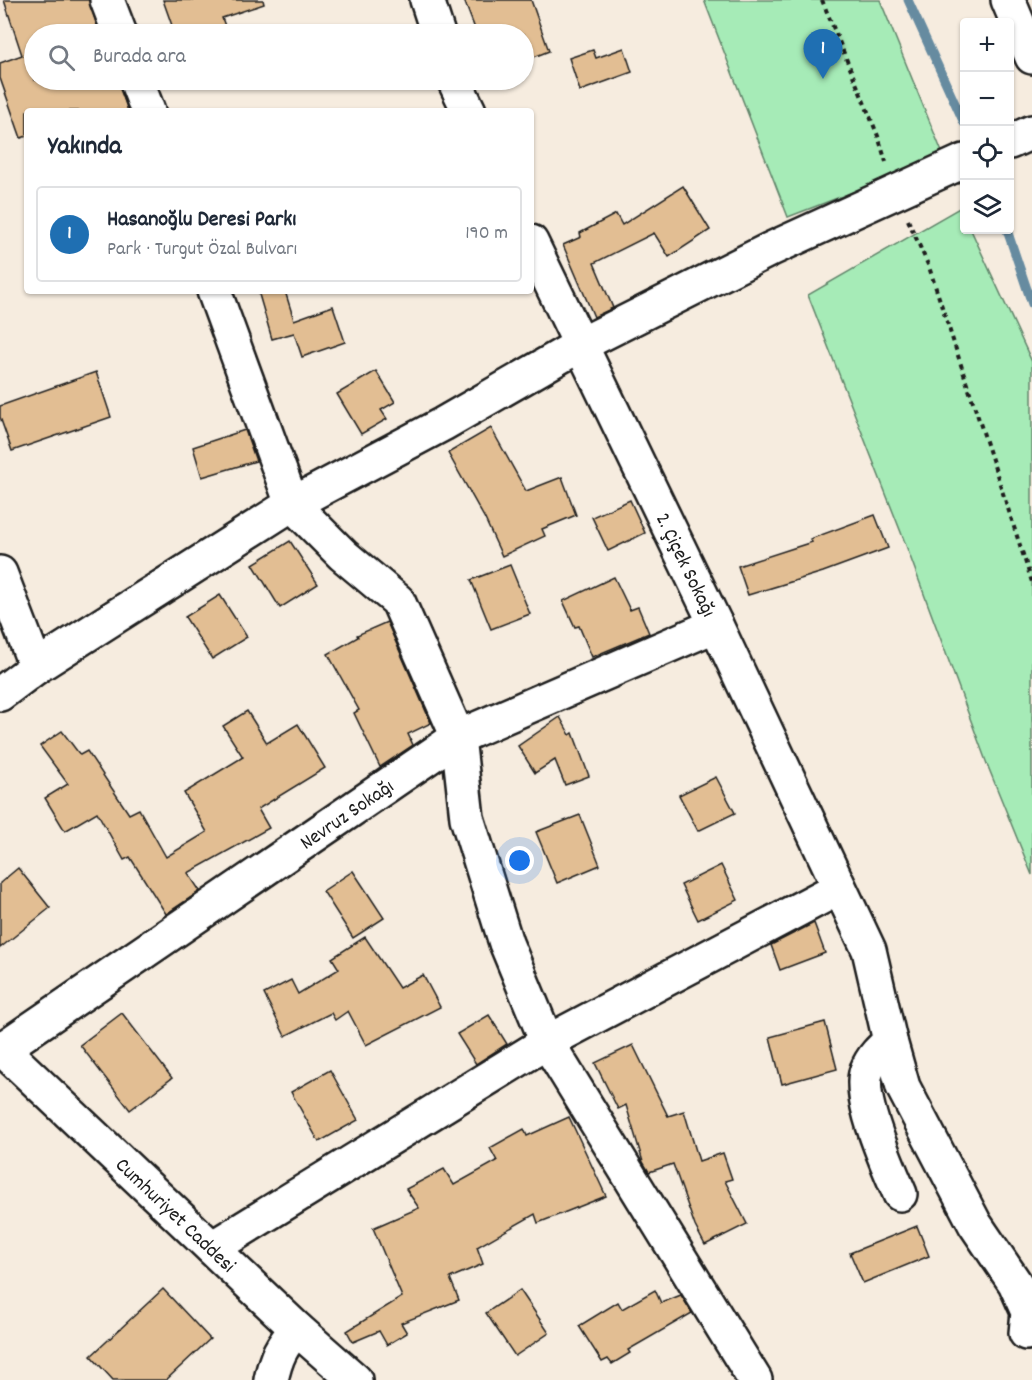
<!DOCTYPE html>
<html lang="tr">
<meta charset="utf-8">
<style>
body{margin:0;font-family:Dekko,sans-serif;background:#f2f2f3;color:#1f2937}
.controls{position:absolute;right:18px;top:18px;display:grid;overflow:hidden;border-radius:6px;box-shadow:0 2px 4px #0004}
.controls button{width:54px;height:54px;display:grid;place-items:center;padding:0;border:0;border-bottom:2px solid #e0e1e3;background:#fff;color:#1f2937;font:30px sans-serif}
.you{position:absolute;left:520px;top:861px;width:21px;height:21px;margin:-15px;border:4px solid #fff;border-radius:50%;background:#1a73e8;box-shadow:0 0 0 9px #1a73e833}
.badge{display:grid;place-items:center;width:39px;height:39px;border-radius:50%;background:#1f6fb2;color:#fff;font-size:20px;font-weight:700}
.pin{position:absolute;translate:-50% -50px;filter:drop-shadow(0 2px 3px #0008)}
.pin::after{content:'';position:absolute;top:32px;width:21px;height:18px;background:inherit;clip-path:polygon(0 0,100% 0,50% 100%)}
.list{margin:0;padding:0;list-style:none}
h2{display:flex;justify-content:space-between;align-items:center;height:78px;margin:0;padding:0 24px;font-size:26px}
h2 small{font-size:20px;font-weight:400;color:#747a83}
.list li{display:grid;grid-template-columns:39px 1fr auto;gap:18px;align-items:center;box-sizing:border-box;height:96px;margin:0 12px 12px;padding:0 12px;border:2px solid #e0e1e3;border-radius:6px}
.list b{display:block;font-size:22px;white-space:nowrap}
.list p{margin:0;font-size:20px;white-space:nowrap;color:#747a83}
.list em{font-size:20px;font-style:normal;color:#747a83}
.icon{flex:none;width:33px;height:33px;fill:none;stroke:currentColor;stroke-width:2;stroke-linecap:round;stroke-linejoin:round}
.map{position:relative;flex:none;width:1032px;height:1380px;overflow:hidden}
.search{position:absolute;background:#fff;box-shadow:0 2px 4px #0004;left:24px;top:24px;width:510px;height:66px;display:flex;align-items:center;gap:15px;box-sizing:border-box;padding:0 21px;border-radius:33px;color:#747a83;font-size:22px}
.panel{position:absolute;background:#fff;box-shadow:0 2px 4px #0004;left:24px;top:108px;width:510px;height:186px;border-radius:6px}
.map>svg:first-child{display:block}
.green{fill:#a6ebb7;stroke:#61846a;stroke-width:1.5}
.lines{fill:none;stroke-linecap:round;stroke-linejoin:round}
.stream{stroke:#668ba0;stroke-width:9}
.building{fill:#e2be93;stroke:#1c1c1c;stroke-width:1.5}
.minor-casing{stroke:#1c1c1c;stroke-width:38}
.major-casing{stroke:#1c1c1c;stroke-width:38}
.path{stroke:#1c1c1c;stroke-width:4;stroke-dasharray:4.5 4.5;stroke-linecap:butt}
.minor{stroke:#fff;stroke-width:33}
.major{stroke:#fff;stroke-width:33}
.labels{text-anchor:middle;stroke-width:6;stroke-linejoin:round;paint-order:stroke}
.street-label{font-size:21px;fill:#1c1c1c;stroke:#fff}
</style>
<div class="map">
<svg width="1032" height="1380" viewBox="0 0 1032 1380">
<rect width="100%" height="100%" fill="#f6ecdf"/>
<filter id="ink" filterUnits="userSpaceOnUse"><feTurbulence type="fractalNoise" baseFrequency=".0167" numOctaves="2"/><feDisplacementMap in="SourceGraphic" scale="12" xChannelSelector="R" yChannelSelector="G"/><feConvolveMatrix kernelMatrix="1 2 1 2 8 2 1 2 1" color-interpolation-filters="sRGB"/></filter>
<g filter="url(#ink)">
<g class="green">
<polygon points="704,0 880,0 944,157 788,217"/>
<polygon points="961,207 964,215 964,230 971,230 1032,362 1032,875 987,764 904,540 808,295"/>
</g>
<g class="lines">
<g class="stream">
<polyline points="908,0 964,123"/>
<polyline points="1007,230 1032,304"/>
</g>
</g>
<g class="building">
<polygon points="4,0 89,0 98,29 82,34 34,34 34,80 118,80 128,111 27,111 27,136 21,138 0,78 0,63 22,55"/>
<polygon points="163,0 263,0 264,4 222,18 228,34 175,34"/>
<polygon points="464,0 531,0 549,51 524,61 524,34 477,34"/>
<polygon points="624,48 632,72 580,91 569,58 593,50 596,58"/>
<polygon points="683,186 710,230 669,257 654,233 594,263 613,308 594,317 563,245 581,237 580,233 616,214 622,225"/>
<polygon points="258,291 285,291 294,320 333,306 345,342 302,357 294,333 272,339"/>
<polygon points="376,371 395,402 381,410 387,419 361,434 337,394"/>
<polygon points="96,372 111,417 12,451 0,417 0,406"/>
<polygon points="491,428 526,491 562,477 576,515 542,529 545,536 502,556 485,519 448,453"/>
<polygon points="245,430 256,461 202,477 193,447"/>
<polygon points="630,500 645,533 608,551 592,517"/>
<polygon points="875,515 888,548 823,572 748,595 738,566 812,542 810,539"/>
<polygon points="290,541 318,584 280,608 253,564"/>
<polygon points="510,565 530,614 491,629 471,580"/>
<polygon points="614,577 630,610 638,607 649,633 592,657 579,626 575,627 563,601"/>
<polygon points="220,595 247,637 212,659 185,617"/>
<polygon points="387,622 431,723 408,734 413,745 380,767 354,713 359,710 328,654 358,637 357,635"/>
<polygon points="247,711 267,743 298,724 325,768 258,809 269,828 188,873 200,891 166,914 130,857 124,860 97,812 65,831 45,798 68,784 40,746 62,731 80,755 87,751 129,814 139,809 166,857 207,832 184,793 243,757 223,726"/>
<polygon points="560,717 570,735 573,733 589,776 565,785 555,760 535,773 518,746"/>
<polygon points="716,777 735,813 698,831 679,795"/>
<polygon points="580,815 600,865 557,883 536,832"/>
<polygon points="721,865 738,900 698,920 681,885"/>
<polygon points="18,868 50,908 0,948 0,883"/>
<polygon points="353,871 384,918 353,938 323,891"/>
<polygon points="814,923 825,953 780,970 771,945"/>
<polygon points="365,937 399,988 423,975 440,1007 366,1045 348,1011 335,1020 331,1013 285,1036 264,994 291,980 298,994 339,969 332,958"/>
<polygon points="122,1013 172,1078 130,1110 80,1045"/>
<polygon points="489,1015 507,1044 476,1064 457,1034"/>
<polygon points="825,1022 837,1069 782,1084 770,1037"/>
<polygon points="633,1045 668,1116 684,1111 699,1161 723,1153 732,1179 725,1181 747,1224 705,1245 695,1226 673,1164 649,1172 643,1162 626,1105 618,1109 595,1063"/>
<polygon points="330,1070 358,1120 319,1142 291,1092"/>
<polygon points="569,1117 606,1196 538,1223 535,1214 477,1247 483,1264 450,1278 459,1300 401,1323 407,1333 387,1345 379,1331 353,1342 347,1331 402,1297 373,1228 419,1208 406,1189 444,1169 454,1185 497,1161 490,1148 524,1129 527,1136"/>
<polygon points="917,1226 929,1256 863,1283 850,1253"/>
<polygon points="163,1289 210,1339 166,1380 113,1380 91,1356"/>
<polygon points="520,1290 549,1333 515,1356 486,1313"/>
<polygon points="655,1290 661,1303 681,1295 692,1313 628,1350 630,1353 612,1364 608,1359 602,1362 579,1326 618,1302 622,1309"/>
</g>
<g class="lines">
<defs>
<g id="minor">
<polyline points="107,0 120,34"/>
<polyline points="427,0 438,34"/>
<polyline points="136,80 148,111"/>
<polyline points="454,80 469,111"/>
<polyline points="1010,142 1032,132"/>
<path id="s1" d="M531 242 716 625 869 950 890 1041 903 1087 975 1224 1015 1283 1028 1312 1026 1333"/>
<polyline points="214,291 292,504 343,555 398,601 458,737 467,818 506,943 547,1042 755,1380"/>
<polyline points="0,573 36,667"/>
<polyline points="0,694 36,667 292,504 443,424 580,345 771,249 964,161"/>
<path d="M890 1041C881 1049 872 1057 867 1070 856 1096 889 1168 900 1194"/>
<path id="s2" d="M2 1049 458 737 716 625"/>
<polyline points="212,1248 547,1042 839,888"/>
<path d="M271 1380C276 1357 281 1346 297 1329"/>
</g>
<g id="major">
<polyline points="1008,0 1032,57"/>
<path id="s3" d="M0 1047 297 1329 355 1380"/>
</g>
</defs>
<use href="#minor" class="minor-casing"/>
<use href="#major" class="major-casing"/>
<g class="path">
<polyline points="822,0 878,136 886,162"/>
<polyline points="908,220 929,267 1032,582"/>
</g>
<use href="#minor" class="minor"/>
<use href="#major" class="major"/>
</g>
</g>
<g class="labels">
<g class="street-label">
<text dy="7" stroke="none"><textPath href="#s1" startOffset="358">2. Çiçek Sokağı</textPath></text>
<text dy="7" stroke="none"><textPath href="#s2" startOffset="417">Nevruz Sokağı</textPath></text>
<text dy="7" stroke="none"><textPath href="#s3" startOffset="243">Cumhuriyet Caddesi</textPath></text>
</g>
</g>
</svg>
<div class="controls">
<button>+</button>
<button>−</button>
<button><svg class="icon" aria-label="locate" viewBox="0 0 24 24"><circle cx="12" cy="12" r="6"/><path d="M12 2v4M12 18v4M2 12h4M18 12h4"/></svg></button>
<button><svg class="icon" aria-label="layers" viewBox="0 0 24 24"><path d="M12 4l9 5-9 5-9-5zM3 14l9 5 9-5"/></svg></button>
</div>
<div class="you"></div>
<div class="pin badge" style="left:823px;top:79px">1</div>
<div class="search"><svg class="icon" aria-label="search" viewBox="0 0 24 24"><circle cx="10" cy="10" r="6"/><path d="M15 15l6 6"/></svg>Burada ara</div>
<section class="panel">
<h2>Yakında<small></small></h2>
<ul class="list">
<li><span class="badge">1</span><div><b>Hasanoğlu Deresi Parkı</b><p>Park · Turgut Özal Bulvarı</p></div><em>190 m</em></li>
</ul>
</section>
</div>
